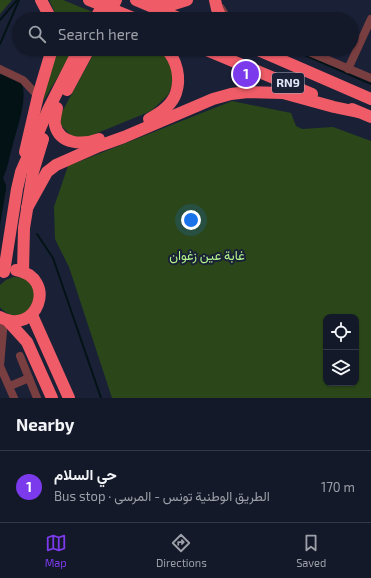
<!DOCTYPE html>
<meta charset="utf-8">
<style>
body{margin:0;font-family:"Exo 2",Vazirmatn,sans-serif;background:#1d2231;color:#f1f3f6}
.controls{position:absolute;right:12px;bottom:12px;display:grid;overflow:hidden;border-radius:8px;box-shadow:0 1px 3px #0004}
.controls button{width:36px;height:36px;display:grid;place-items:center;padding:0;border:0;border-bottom:1px solid #333846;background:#141929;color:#f1f3f6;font:20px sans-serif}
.you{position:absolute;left:191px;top:220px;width:14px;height:14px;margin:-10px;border:3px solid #fff;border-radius:50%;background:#1a73e8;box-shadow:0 0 0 6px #1a73e833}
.badge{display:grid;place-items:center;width:26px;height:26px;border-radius:50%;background:#7c3aed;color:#fff;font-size:13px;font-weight:700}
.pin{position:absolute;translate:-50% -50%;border:2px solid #fff;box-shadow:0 1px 4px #0006}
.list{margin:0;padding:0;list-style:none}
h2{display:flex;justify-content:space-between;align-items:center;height:52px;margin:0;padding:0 16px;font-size:17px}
h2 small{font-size:13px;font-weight:400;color:#9da0a8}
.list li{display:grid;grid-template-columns:26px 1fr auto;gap:12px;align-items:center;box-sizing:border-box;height:72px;padding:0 16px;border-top:1px solid #333846}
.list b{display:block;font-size:15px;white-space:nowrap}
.list p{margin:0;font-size:13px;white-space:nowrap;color:#9da0a8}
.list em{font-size:13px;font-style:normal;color:#9da0a8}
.icon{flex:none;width:22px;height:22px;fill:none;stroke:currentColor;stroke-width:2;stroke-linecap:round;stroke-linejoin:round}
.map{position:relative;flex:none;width:371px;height:398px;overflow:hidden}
.search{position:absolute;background:#141929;box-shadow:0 1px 3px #0004;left:12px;right:12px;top:12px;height:44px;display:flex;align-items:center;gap:10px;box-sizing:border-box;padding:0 14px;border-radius:22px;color:#9da0a8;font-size:15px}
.sheet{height:124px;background:#141929}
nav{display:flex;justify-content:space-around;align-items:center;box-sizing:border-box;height:56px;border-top:1px solid #333846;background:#141929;font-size:11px;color:#9da0a8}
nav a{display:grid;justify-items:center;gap:2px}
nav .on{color:#7c3aed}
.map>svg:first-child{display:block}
.green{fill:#2b4719;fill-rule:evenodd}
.water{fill:#031315}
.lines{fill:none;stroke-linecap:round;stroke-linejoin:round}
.stream{stroke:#031315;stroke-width:2}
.minor{stroke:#793e40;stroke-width:8}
.highway{stroke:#ef5c67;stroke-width:12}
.highway-bridge{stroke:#ef5c67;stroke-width:12}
.labels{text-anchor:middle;stroke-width:4;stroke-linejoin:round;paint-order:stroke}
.shield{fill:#1a2137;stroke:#a5acbd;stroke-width:1}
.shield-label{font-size:12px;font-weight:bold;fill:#e1e7f6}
.park-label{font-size:13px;fill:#b1f48b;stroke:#1a2137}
</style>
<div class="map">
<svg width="371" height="398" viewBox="0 0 371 398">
<rect width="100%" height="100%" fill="#1a2137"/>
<g class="green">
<polygon points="0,0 12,0 0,14"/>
<polygon points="49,0 63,0 95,13 91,19 58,19"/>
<polygon points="55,49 74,49 43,102"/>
<polygon points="96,49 160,49 172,67 172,85 168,95 151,111 90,136 82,137 71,136 60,124 61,114"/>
<path d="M232 101 291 113 296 126 302 129 333 127 371 141V398H112L69 267 55 239 54 207 68 166ZM326 317H356V383H326Z"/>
<path d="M13 277C27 277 29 281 36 293L28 313C15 316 10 318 0 307V285L6 280Z"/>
</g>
<path class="water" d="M0 74C6 76 20 77 22 84 28 100 16 131 12 148 9 158 8 168 3 178L6 185V190L0 225Z"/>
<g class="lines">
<g class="stream">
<polyline points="0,20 17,0"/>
<polyline points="0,44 19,0"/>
<polyline points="291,49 371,84"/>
<polyline points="37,234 53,258 101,398"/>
</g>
<g class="minor">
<polyline points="221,8 226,16 231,19"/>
<polyline points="302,49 371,78"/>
<polyline points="0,69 23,80 38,96"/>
<polyline points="348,69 371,19"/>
<polyline points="20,356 37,398"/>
<polyline points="0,366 4,319"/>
<polyline points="0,366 14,398"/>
<polyline points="10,386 29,378"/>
</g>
<g class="highway">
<polyline points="41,0 51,19"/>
<polyline points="89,0 136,19"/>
<polyline points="136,0 181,19"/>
<polyline points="151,0 174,4 187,0"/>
<polyline points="215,0 217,9 222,19"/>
<polyline points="204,49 312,94"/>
<polyline points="256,49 371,99"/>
<polyline points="67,90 89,49"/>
<path d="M57 108C56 113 54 120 55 125 60 145 83 145 99 139"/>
<polyline points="352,109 371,117"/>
<path d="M149 119C159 114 172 105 176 93 181 78 177 60 166 49"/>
<polyline points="25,152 38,96 52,49"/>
<polyline points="27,208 47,172 56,165 99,146 124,137 213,99 231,94 248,92 283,93 334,107 358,112"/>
<polyline points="4,272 17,189 21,172 49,108 79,49"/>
<polyline points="23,272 24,228 33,172 43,139"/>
<polyline points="32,315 69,398"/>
<path d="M0 317C37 337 59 278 16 270"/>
<polyline points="7,320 27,342 52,398"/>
</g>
<g class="highway-bridge">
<polyline points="95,19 106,0"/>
<polyline points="106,19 116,0"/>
</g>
</g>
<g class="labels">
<rect class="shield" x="272" y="73" width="32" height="20" rx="3"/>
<g class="shield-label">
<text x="288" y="87">RN9</text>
</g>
<g class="park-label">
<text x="207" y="260">غابة عين زغوان</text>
</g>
</g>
</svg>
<div class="controls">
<button><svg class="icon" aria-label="locate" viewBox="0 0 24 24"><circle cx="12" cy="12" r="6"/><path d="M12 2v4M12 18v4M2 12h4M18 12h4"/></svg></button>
<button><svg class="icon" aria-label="layers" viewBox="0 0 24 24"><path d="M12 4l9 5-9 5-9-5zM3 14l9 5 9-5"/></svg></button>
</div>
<div class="you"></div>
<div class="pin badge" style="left:246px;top:74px">1</div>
<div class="search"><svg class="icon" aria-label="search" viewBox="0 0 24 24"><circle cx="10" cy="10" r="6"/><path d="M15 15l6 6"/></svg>Search here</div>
</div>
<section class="sheet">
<h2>Nearby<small></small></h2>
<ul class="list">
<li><span class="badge">1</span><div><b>حي السلام</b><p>Bus stop · الطريق الوطنية تونس - المرسى</p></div><em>170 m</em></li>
</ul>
</section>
<nav>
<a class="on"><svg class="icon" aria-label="map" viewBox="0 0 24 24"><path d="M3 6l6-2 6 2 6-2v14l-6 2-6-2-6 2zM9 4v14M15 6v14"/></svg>Map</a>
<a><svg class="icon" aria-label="directions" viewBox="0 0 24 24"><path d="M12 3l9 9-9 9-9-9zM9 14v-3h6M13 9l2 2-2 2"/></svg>Directions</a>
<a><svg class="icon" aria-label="saved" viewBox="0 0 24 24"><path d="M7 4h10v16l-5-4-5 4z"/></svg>Saved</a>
</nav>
